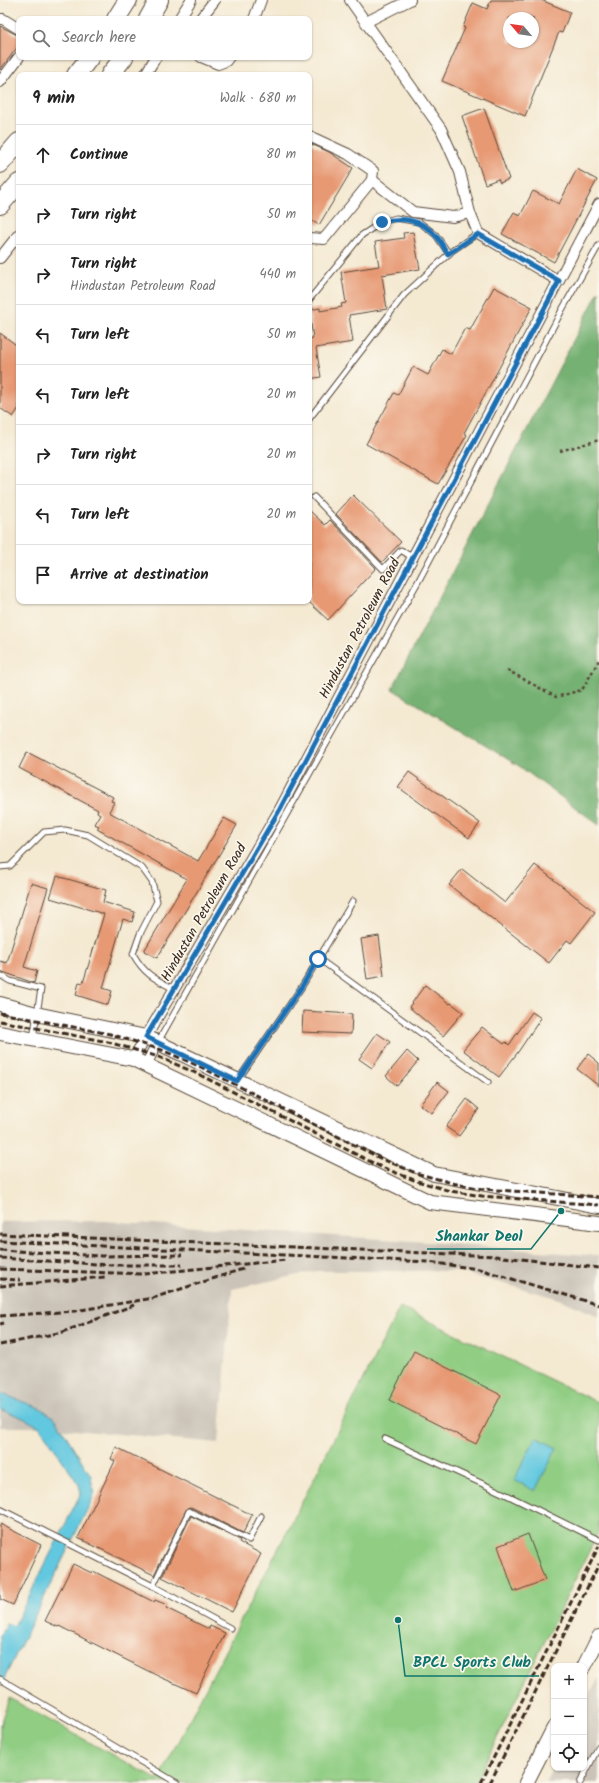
<!DOCTYPE html>
<meta charset="utf-8">
<style>
body{margin:0;font-family:Kalam,sans-serif;background:#f6f6f6;color:#222}
.controls{position:absolute;right:12px;bottom:12px;display:grid;overflow:hidden;border-radius:8px;box-shadow:0 1px 3px #0004}
.controls button{width:36px;height:36px;display:grid;place-items:center;padding:0;border:0;border-bottom:1px solid #e0e0e0;background:#fff;color:#222;font:20px sans-serif}
.compass{position:absolute;left:503px;top:12px;width:36px;height:36px;border-radius:50%;background:#fff;box-shadow:0 1px 3px #0004;rotate:299deg}
.stop{position:absolute;width:12px;height:12px;margin:-9px;border:3px solid #1f6fb2;border-radius:50%;background:#fff}
.stop.end{background:#1f6fb2;border-color:#fff;box-shadow:0 1px 4px #0008}
.list{margin:0;padding:0;list-style:none}
h2{display:flex;justify-content:space-between;align-items:center;height:52px;margin:0;padding:0 16px;font-size:17px}
h2 small{font-size:13px;font-weight:400;color:#767676}
.list li{display:grid;grid-template-columns:26px 1fr auto;gap:12px;align-items:center;box-sizing:border-box;height:60px;padding:0 16px;border-top:1px solid #e0e0e0}
.list b{display:block;font-size:15px;white-space:nowrap}
.list p{margin:0;font-size:13px;white-space:nowrap;color:#767676}
.list em{font-size:13px;font-style:normal;color:#767676}
.icon{flex:none;width:22px;height:22px;fill:none;stroke:currentColor;stroke-width:2;stroke-linecap:round;stroke-linejoin:round}
.map{position:relative;flex:none;width:599px;height:1783px;overflow:hidden}
.search{position:absolute;background:#fff;box-shadow:0 1px 3px #0004;left:16px;top:16px;width:296px;height:44px;display:flex;align-items:center;gap:10px;box-sizing:border-box;padding:0 14px;border-radius:8px;color:#767676;font-size:15px}
.panel{position:absolute;background:#fff;box-shadow:0 1px 3px #0004;left:16px;top:72px;width:296px;height:532px;border-radius:8px}
.map>svg:first-child{display:block}
.industrial{fill:#cbc3b8}
.green{fill:#91ce84;stroke:#667c51}
.forest{fill:#74b172;stroke:#586e48}
.water{fill:#62c8df;stroke:#4e797e}
.building{fill:#e79973;fill-rule:evenodd}
.lines{fill:none;stroke-linecap:round;stroke-linejoin:round}
.service-casing{stroke:#574739;stroke-width:7}
.minor-casing{stroke:#574739;stroke-width:12}
.secondary-casing{stroke:#574739;stroke-width:16}
.motorway-casing{stroke:#574739;stroke-width:20}
.path{stroke:#574739;stroke-width:2.5;stroke-dasharray:3 3;stroke-linecap:butt}
.service{stroke:#fff;stroke-width:5}
.minor{stroke:#fff;stroke-width:10}
.secondary{stroke:#fff;stroke-width:14}
.motorway{stroke:#fff;stroke-width:18}
.rail{stroke:#3b2a1e;stroke-width:3;stroke-dasharray:6 3;stroke-linecap:butt}
.route{stroke:#1f6fb2;stroke-width:5}
.labels{text-anchor:middle;stroke-width:3.5;stroke-linejoin:round;paint-order:stroke}
.street-label{font-size:14px;fill:#3b2a1e;stroke:#fbf7ec}
.leader{fill:none;stroke:#0f766e;stroke-width:1.5}
.callout-dot{fill:#0f766e;stroke:#fbf7ec;stroke-width:1.5}
.callout-label{font-size:15px;text-anchor:middle;font-weight:bold;fill:#0f766e;stroke:#fbf7ec;stroke-width:3.5;stroke-linejoin:round;paint-order:stroke}
</style>
<div class="map">
<svg width="599" height="1783" viewBox="0 0 599 1783">
<rect width="100%" height="100%" fill="#fbf7ec"/>
<filter id="ink" filterUnits="userSpaceOnUse"><feTurbulence type="fractalNoise" baseFrequency=".025" numOctaves="2"/><feDisplacementMap in="SourceGraphic" scale="8" xChannelSelector="R" yChannelSelector="G"/><feConvolveMatrix kernelMatrix="1 2 1 2 8 2 1 2 1" color-interpolation-filters="sRGB"/></filter>
<filter id="wash" filterUnits="userSpaceOnUse"><feTurbulence type="fractalNoise" baseFrequency=".012" numOctaves="4" result="noise"/><feDisplacementMap in="SourceGraphic" scale="16" xChannelSelector="R" yChannelSelector="G"/><feGaussianBlur stdDeviation="0.9" result="paint"/><feColorMatrix in="noise" values="0 0 0 0 0 0 0 0 0 0 0 0 0 0 0 0 0 1.4 0 .05"/><feComposite in="paint" operator="in"/></filter>
<g filter="url(#wash)">
<rect width="100%" height="100%" fill="#f4e9d1"/>
<g class="industrial">
<polygon points="104,1221 427,1242 599,1256 599,1316 554,1297 455,1271 317,1271 232,1289 219,1443 63,1429 56,1419 42,1409 0,1393 0,1222"/>
<polygon points="0,1409 23,1418 40,1427 0,1427"/>
<polygon points="599,1677 599,1783 545,1783 554,1765 554,1768 584,1768 584,1706"/>
</g>
<polygon class="green" points="400,1307 599,1403 599,1531 475,1783 0,1783 0,1725 9,1698 158,1780 292,1522"/>
<polygon class="forest" points="599,291 599,825 519,766 392,689"/>
<g class="water">
<polygon points="0,1393 42,1409 56,1419 91,1476 94,1496 0,1687 0,1635 7,1623 14,1626 81,1493 79,1485 40,1427 23,1418 0,1409"/>
<polygon points="536,1437 557,1448 535,1491 514,1480"/>
</g>
<g id="blocks">
<g class="building">
<path d="M491 0H541L570 12 562 33 559 32 525 116 442 81 465 28 463 27 473 3 487 9ZM509 18H533V42H509Z"/>
<polygon points="0,26 19,36 19,45 0,70"/>
<polygon points="484,108 509,179 500,183 498,179 485,184 462,116"/>
<polygon points="309,143 329,152 353,168 319,225 309,219"/>
<polygon points="577,169 597,180 554,262 502,234 514,212 520,216 533,191 559,204"/>
<polygon points="413,232 420,269 382,275 387,309 349,315 353,342 316,348 321,377 309,379 309,339 313,338 309,310 320,308 320,311 342,307 341,304 346,303 341,272 379,266 375,242 404,238 403,233"/>
<polygon points="494,287 532,307 464,433 467,435 438,484 366,444 394,393 398,395 413,367 428,375 442,349 451,354 465,328 470,330"/>
<polygon points="0,333 19,347 19,408 13,417 0,408"/>
<polygon points="353,495 401,542 382,562 336,514"/>
<polygon points="309,510 325,525 330,520 376,568 328,620 309,602"/>
<polygon points="27,752 113,797 111,801 114,802 109,812 198,861 224,818 237,825 157,958 144,951 187,879 97,829 99,826 94,824 100,814 97,812 98,810 19,768"/>
<polygon points="409,772 480,823 469,838 398,787"/>
<polygon points="535,865 595,912 571,943 567,940 549,963 449,885 462,869 505,903"/>
<polygon points="57,876 106,890 103,902 135,912 132,922 123,919 103,988 112,991 108,1005 76,995 79,982 83,983 104,914 50,898"/>
<polygon points="31,883 48,888 24,967 37,971 34,983 0,971 0,961 7,963"/>
<polygon points="379,936 384,976 367,979 361,939"/>
<polygon points="425,985 450,1004 451,1003 463,1012 443,1036 409,1007"/>
<polygon points="303,1011 352,1014 351,1034 302,1032"/>
<polygon points="532,1012 541,1018 518,1052 499,1077 463,1050 482,1027 504,1044 506,1042 509,1045"/>
<polygon points="377,1033 390,1042 372,1068 359,1059"/>
<polygon points="407,1051 418,1061 397,1086 386,1076"/>
<polygon points="588,1054 599,1063 599,1086 577,1069"/>
<polygon points="437,1082 449,1091 432,1113 420,1105"/>
<polygon points="467,1099 479,1109 459,1136 446,1127"/>
<polygon points="414,1351 501,1395 476,1444 389,1400"/>
<polygon points="116,1447 252,1515 243,1533 191,1507 187,1508 154,1575 78,1538 115,1461 111,1459"/>
<polygon points="191,1516 240,1540 239,1542 261,1554 232,1612 162,1577"/>
<polygon points="0,1524 41,1545 13,1605 0,1599"/>
<polygon points="528,1534 545,1580 514,1592 498,1546"/>
<polygon points="73,1564 92,1573 93,1571 154,1602 155,1600 167,1605 166,1608 209,1629 210,1626 225,1633 196,1693 158,1676 59,1626 58,1627 45,1621"/>
</g>
</g>
</g>
<g filter="url(#ink)">
<use href="#blocks" fill-opacity="0" stroke="#574739" stroke-width="1"/>
<g class="lines">
<defs>
<g id="service">
<polyline points="309,300 362,235 382,222 396,218 419,222 436,235 449,254"/>
<polyline points="309,419 404,295 453,250 478,233"/>
<polyline points="314,497 383,569 401,550 413,558"/>
<path d="M0 867 10 866 44 832 65 830 88 835 142 868 152 882 157 901 140 934 133 954C144 974 155 979 174 989"/>
<polyline points="319,959 488,1082"/>
<polyline points="0,975 10,981 41,989 33,1038"/>
<polyline points="158,1042 419,580 562,310 599,245"/>
<polyline points="238,1080 301,988 353,901"/>
<polyline points="385,1439 509,1496 599,1540"/>
<polyline points="0,1509 153,1586 230,1628"/>
<polyline points="153,1586 189,1511 249,1540 261,1516"/>
<polyline points="0,1679 177,1783"/>
<polyline points="580,1783 599,1746"/>
</g>
<g id="minor">
<polyline points="350,0 441,129 460,172 470,213 478,233 559,281"/>
<polyline points="0,19 3,19 19,29"/>
<polyline points="179,19 191,0"/>
<polyline points="200,19 215,0"/>
<polyline points="254,19 261,0"/>
<polyline points="366,22 410,0"/>
<polyline points="201,57 218,64 226,61 229,57"/>
<polyline points="145,75 156,57"/>
<polyline points="0,82 19,57"/>
<polyline points="309,136 348,154 373,171 372,180"/>
<polyline points="309,238 324,239 372,180 413,212 453,217 470,213"/>
<polyline points="0,258 19,234"/>
<polyline points="133,1059 280,809 599,204"/>
<polyline points="146,1065 157,1043"/>
</g>
<g id="secondary">
<polyline points="0,1004 36,1014 146,1037 434,1174 599,1206"/>
<polyline points="0,1033 133,1059 430,1202 599,1223"/>
<polyline points="584,1667 599,1637"/>
<polyline points="526,1783 554,1728"/>
</g>
<g id="motorway">
<polyline points="116,19 128,0"/>
<polyline points="148,19 159,0"/>
<polyline points="76,75 90,57"/>
<polyline points="110,75 124,57"/>
<polyline points="0,164 19,142"/>
<polyline points="0,205 19,183"/>
</g>
</defs>
<use href="#service" class="service-casing"/>
<use href="#minor" class="minor-casing"/>
<use href="#secondary" class="secondary-casing"/>
<use href="#motorway" class="motorway-casing"/>
<g class="path">
<polyline points="560,451 599,440"/>
<polyline points="507,670 556,697 582,690 599,660"/>
</g>
<use href="#service" class="service"/>
<use href="#minor" class="minor"/>
<use href="#secondary" class="secondary"/>
<use href="#motorway" class="motorway"/>
<g class="rail">
<polyline points="0,1013 110,1034 162,1050 201,1067 382,1159 416,1173 452,1183 483,1189 599,1197"/>
<polyline points="0,1021 108,1042 159,1057 198,1074 379,1166 414,1180 450,1191 482,1196 599,1205"/>
<polyline points="0,1234 495,1256 599,1268"/>
<polyline points="0,1241 428,1262 479,1269 599,1305"/>
<polyline points="0,1250 101,1256 182,1255"/>
<polyline points="0,1258 112,1265 182,1265"/>
<polyline points="0,1269 144,1274 286,1260"/>
<polyline points="0,1279 20,1280"/>
<polyline points="0,1286 106,1277"/>
<polyline points="0,1316 75,1311 153,1298 246,1268"/>
<polyline points="0,1324 4,1323"/>
<polyline points="0,1345 63,1332 134,1305"/>
<polyline points="481,1783 599,1546"/>
<polyline points="490,1783 599,1564"/>
</g>
</g>
</g>
<g class="lines" filter="url(#ink)">
<path class="route" d="M318 959 301 988 237 1081 146 1037 280 809 559 281 478 234 448 254C444 249 441 241 436 236 422 219 401 217 382 222"/>
</g>
<g class="labels">
<g class="street-label">
<text transform="translate(359 628) rotate(-62)" y="5">Hindustan Petroleum Road</text>
<text transform="translate(203 912) rotate(-60)" y="5">Hindustan Petroleum Road</text>
</g>
</g>
<path class="leader" d="M561 1211L531 1249H427M398 1620L405 1676H539"/>
<g class="callout-dot">
<circle cx="561" cy="1211" r="4"/>
<circle cx="398" cy="1620" r="4"/>
</g>
<g class="callout-label">
<text x="479" y="1241">Shankar Deol</text>
<text x="472" y="1667">BPCL Sports Club</text>
</g>
</svg>
<div class="controls">
<button>+</button>
<button>−</button>
<button><svg class="icon" aria-label="locate" viewBox="0 0 24 24"><circle cx="12" cy="12" r="6"/><path d="M12 2v4M12 18v4M2 12h4M18 12h4"/></svg></button>
</div>
<svg class="compass" viewBox="-18 -18 36 36"><path d="M0-13l5 13h-10z" fill="#e53935"/><path d="M0 13l5-13h-10z" fill="#767676"/></svg>
<div class="stop" style="left:318px;top:959px"></div>
<div class="stop end" style="left:382px;top:222px"></div>
<div class="search"><svg class="icon" aria-label="search" viewBox="0 0 24 24"><circle cx="10" cy="10" r="6"/><path d="M15 15l6 6"/></svg>Search here</div>
<section class="panel">
<h2>9 min<small>Walk · 680 m</small></h2>
<ul class="list">
<li><svg class="icon" aria-label="ahead" viewBox="0 0 24 24"><path d="M12 20V5M6 11l6-6 6 6"/></svg><div><b>Continue</b></div><em>80 m</em></li>
<li><svg class="icon" aria-label="right" viewBox="0 0 24 24"><path d="M7 20v-9h11M14 6l5 5-5 5"/></svg><div><b>Turn right</b></div><em>50 m</em></li>
<li><svg class="icon" aria-label="right" viewBox="0 0 24 24"><path d="M7 20v-9h11M14 6l5 5-5 5"/></svg><div><b>Turn right</b><p>Hindustan Petroleum Road</p></div><em>440 m</em></li>
<li><svg class="icon" aria-label="left" viewBox="0 0 24 24"><path d="M17 20v-9H6M10 6l-5 5 5 5"/></svg><div><b>Turn left</b></div><em>50 m</em></li>
<li><svg class="icon" aria-label="left" viewBox="0 0 24 24"><path d="M17 20v-9H6M10 6l-5 5 5 5"/></svg><div><b>Turn left</b></div><em>20 m</em></li>
<li><svg class="icon" aria-label="right" viewBox="0 0 24 24"><path d="M7 20v-9h11M14 6l5 5-5 5"/></svg><div><b>Turn right</b></div><em>20 m</em></li>
<li><svg class="icon" aria-label="left" viewBox="0 0 24 24"><path d="M17 20v-9H6M10 6l-5 5 5 5"/></svg><div><b>Turn left</b></div><em>20 m</em></li>
<li><svg class="icon" aria-label="arrive" viewBox="0 0 24 24"><path d="M6 21V4h12l-3 4 3 4H6"/></svg><div><b>Arrive at destination</b></div></li>
</ul>
</section>
</div>
